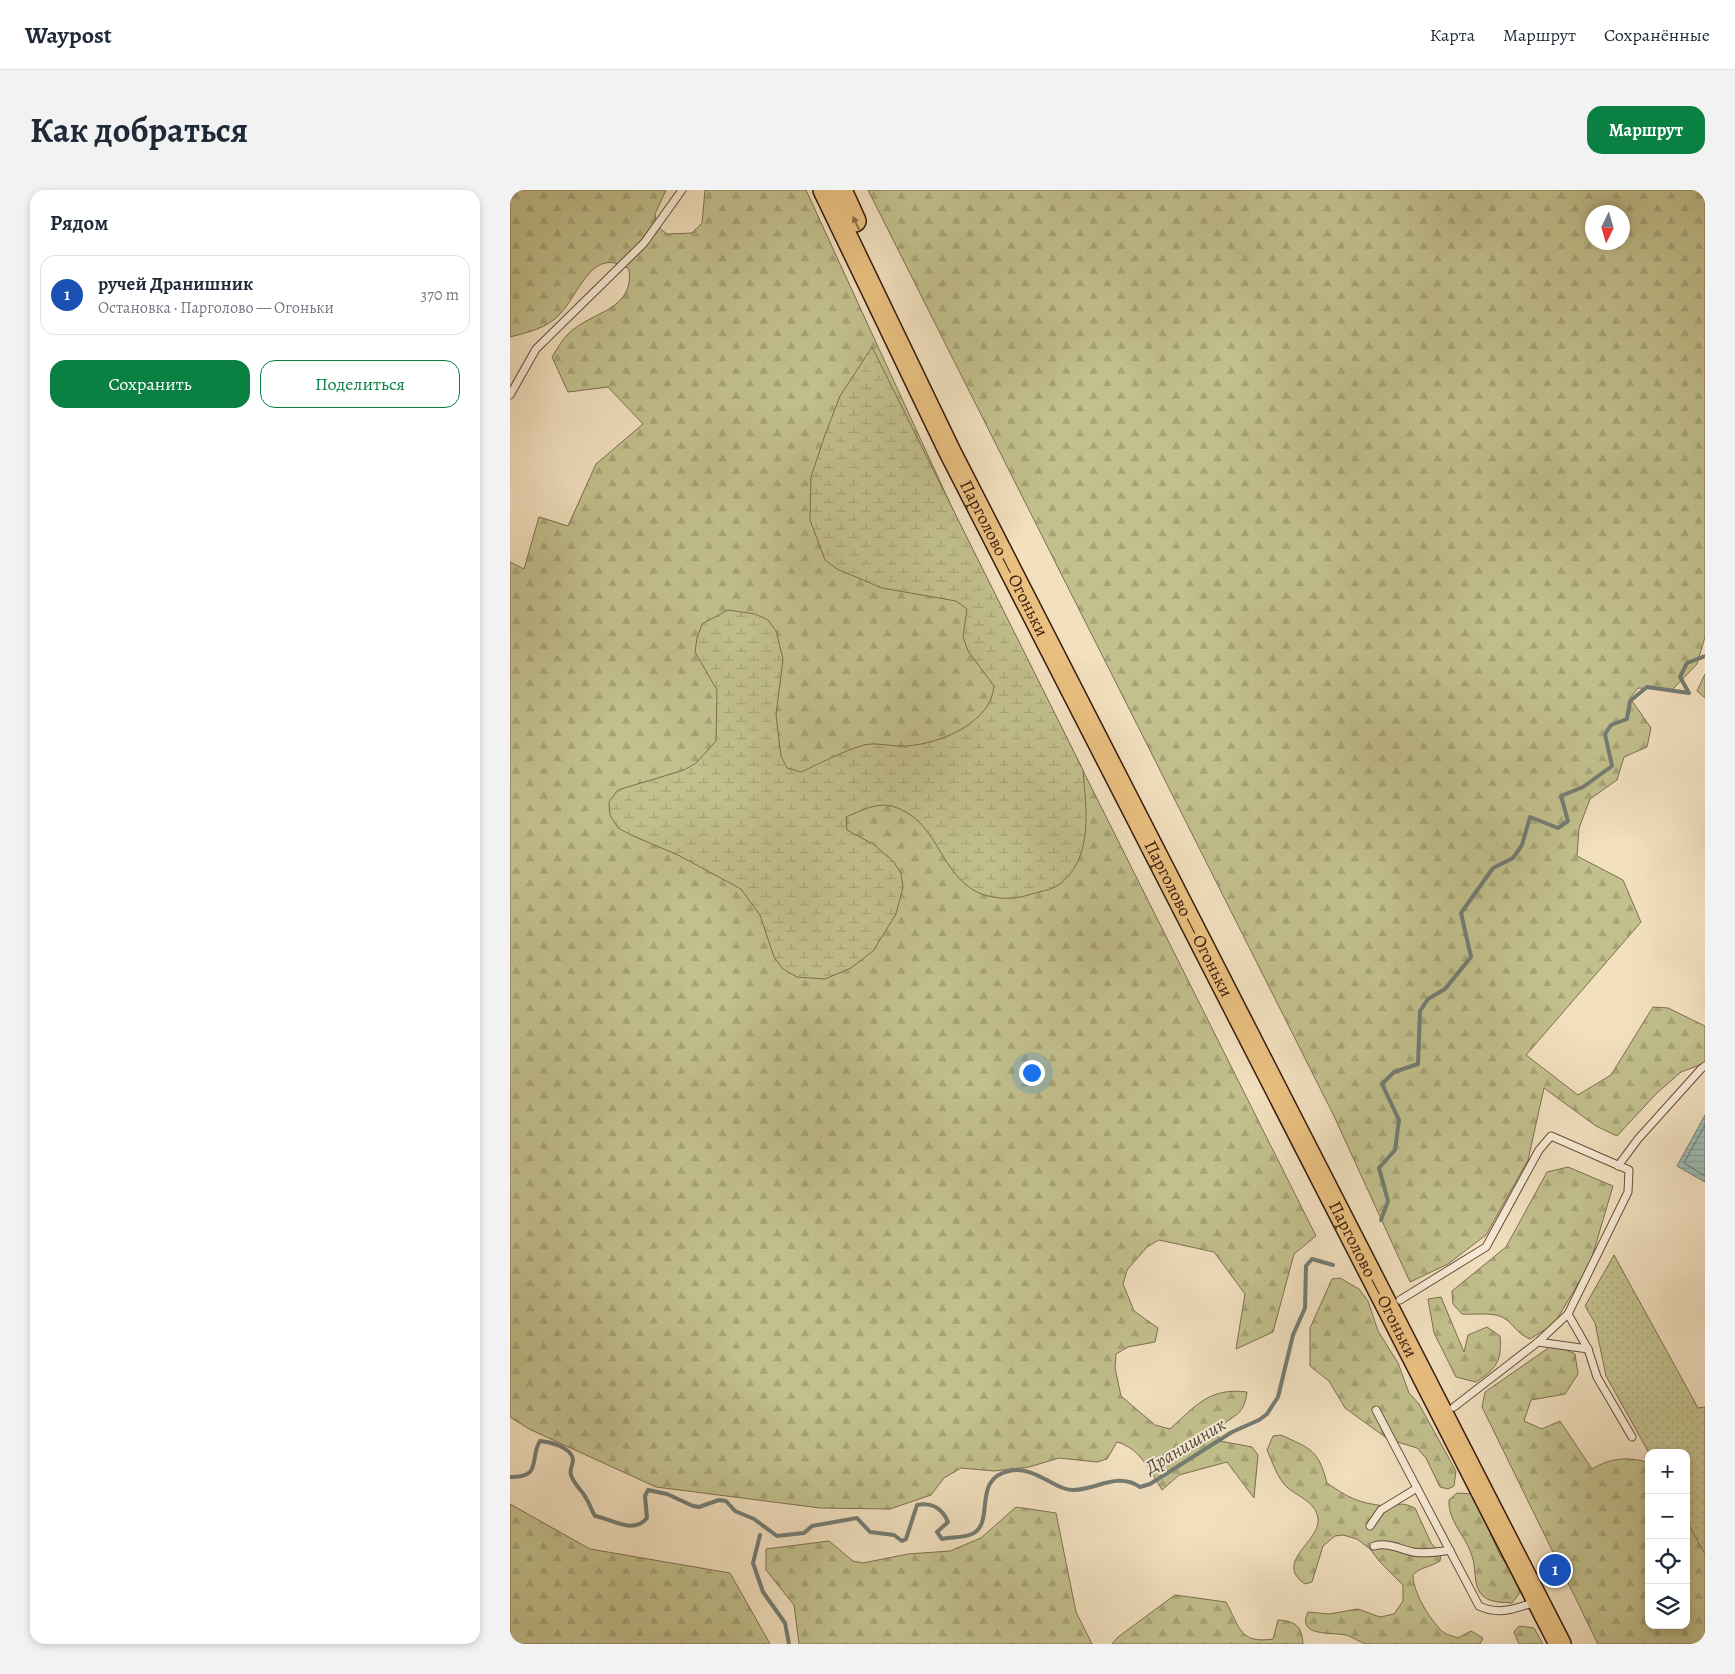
<!DOCTYPE html>
<html lang="ru">
<meta charset="utf-8">
<style>
body{margin:0;font-family:Alegreya,serif;background:#f2f2f3;color:#1f2937}
.controls{position:absolute;right:15px;bottom:15px;display:grid;overflow:hidden;border-radius:10px;box-shadow:0 2px 8px #0003}
.controls button{width:45px;height:45px;display:grid;place-items:center;padding:0;border:0;border-bottom:1px solid #e0e1e3;background:#fff;color:#1f2937;font:25px sans-serif}
.compass{position:absolute;left:1075px;top:15px;width:45px;height:45px;border-radius:50%;background:#fff;box-shadow:0 2px 8px #0003;rotate:185deg}
.you{position:absolute;left:521px;top:882px;width:18px;height:18px;margin:-12px;border:4px solid #fff;border-radius:50%;background:#1a73e8;box-shadow:0 0 0 8px #1a73e833}
.badge{display:grid;place-items:center;width:32px;height:32px;border-radius:50%;background:#0b8043;color:#fff;font-size:16px;font-weight:700}
.pin{position:absolute;translate:-50% -50%;border:2px solid #fff;box-shadow:0 1px 5px #0006}
.list{margin:0;padding:0;list-style:none}
h2{display:flex;justify-content:space-between;align-items:center;height:65px;margin:0;padding:0 20px;font-size:21px}
h2 small{font-size:16px;font-weight:400;color:#747a83}
.list li{display:grid;grid-template-columns:32px 1fr auto;gap:15px;align-items:center;box-sizing:border-box;height:80px;margin:0 10px 10px;padding:0 10px;border:1px solid #e0e1e3;border-radius:15px}
.list b{display:block;font-size:19px;white-space:nowrap}
.list p{margin:0;font-size:16px;white-space:nowrap;color:#747a83}
.list em{font-size:16px;font-style:normal;color:#747a83}
.actions{display:flex;gap:10px;padding:15px 20px}
.actions a{flex:1;padding:11px 0;border:1px solid #0b8043;border-radius:15px;text-align:center;font-size:18px;color:#0b8043}
.actions .main{background:#0b8043;color:#fff}
.icon{flex:none;width:28px;height:28px;fill:none;stroke:currentColor;stroke-width:2;stroke-linecap:round;stroke-linejoin:round}
.map{position:relative;flex:none;width:1195px;height:1454px;overflow:hidden;border-radius:15px}
header{display:flex;align-items:center;gap:30px;box-sizing:border-box;height:70px;padding:0 25px;background:#fff;border-bottom:1px solid #e0e1e3}
header strong{font-size:24px}
nav{display:flex;gap:28px;margin-inline-start:auto;font-size:18px}
.intro{display:flex;align-items:center;justify-content:space-between;box-sizing:border-box;height:120px;padding:0 30px}
h1{margin:0;font-size:35px}
.button{padding:12px 22px;border-radius:15px;background:#0b8043;color:#fff;font-size:18px;font-weight:700}
main{display:flex;gap:30px;padding:0 30px}
aside{flex:1;background:#fff;border-radius:15px;box-shadow:0 2px 8px #0003}
.map>svg:first-child{display:block}
.forest{fill:url(#forest-firs);stroke:#7e6e4e;fill-rule:evenodd}
.wetland{fill:url(#wetland-marsh);stroke:#7e6e4e}
.garden{fill:url(#garden-dots);stroke:#7e6e4e}
.water{fill:url(#water-rules);stroke:#747c73}
.lines{fill:none;stroke-linecap:round;stroke-linejoin:round}
.shore{stroke:#6a6c62;stroke-width:1}
.stream{stroke:#747c73;stroke-width:4}
.service-casing{stroke:#674c3a;stroke-width:9}
.primary-casing{stroke:#391b0e;stroke-width:24}
.service{stroke:#f7ebd5;stroke-width:7}
.primary{stroke:#e9c080;stroke-width:21}
.oneway{fill:#916e47}
.labels{text-anchor:middle;stroke-width:4;stroke-linejoin:round;paint-order:stroke}
.street-label{font-size:18px;fill:#391b0e;stroke:#f7ebd5}
.water-label{font-size:19px;font-style:italic;fill:#574b40;stroke:#f7ebd5}
</style>
<header>
<strong>Waypost</strong>
<nav><a>Карта</a><a>Маршрут</a><a>Сохранённые</a></nav>
</header>
<div class="intro"><h1>Как добраться</h1><a class="button">Маршрут</a></div>
<main>
<aside>
<h2>Рядом<small></small></h2>
<ul class="list">
<li><span class="badge" style="background:#1a4fb4">1</span><div><b>ручей Дранишник</b><p>Остановка · Парголово — Огоньки</p></div><em>370 m</em></li>
</ul>
<div class="actions"><a class="main">Сохранить</a><a>Поделиться</a></div>
</aside>
<div class="map">
<svg width="1195" height="1454" viewBox="0 0 1195 1454">
<defs>
<pattern id="forest-firs" width="22" height="20" patternUnits="userSpaceOnUse" patternTransform="scale(1.25)"><rect width="22" height="20" fill="#c2c08d"/><path d="M5 1l3.5 6h-7zM16 11l3.5 6h-7z" fill="#a7a478"/></pattern>
<pattern id="wetland-marsh" width="20" height="14" patternUnits="userSpaceOnUse" patternTransform="scale(1.25)"><rect width="20" height="14" fill="#c2c08d"/><path d="M1 5h8M5 5V1M11 12h8M15 12V8" fill="none" stroke="#a7a478"/></pattern>
<pattern id="garden-dots" width="8" height="8" patternUnits="userSpaceOnUse" patternTransform="scale(1.25)"><rect width="8" height="8" fill="#c2c08d"/><path d="M2 2h.1M6 6h.1" fill="none" stroke="#a7a478" stroke-width="1.8" stroke-linecap="round"/></pattern>
<pattern id="water-rules" width="6" height="5" patternUnits="userSpaceOnUse" patternTransform="scale(1.25)"><rect width="6" height="5" fill="#9cbcb6"/><path d="M0 2.5h6" fill="none" stroke="#87a19b"/></pattern>
</defs>
<rect width="100%" height="100%" fill="#f2e0bf"/>
<filter id="stains"><feTurbulence type="fractalNoise" baseFrequency=".004" numOctaves="4"/><feColorMatrix values="0 0 0 0 .2 0 0 0 0 .09 0 0 0 0 .02 0 0 0 .5 -.17"/></filter>
<radialGradient id="worn" r=".72"><stop offset=".6" stop-color="#630" stop-opacity="0"/><stop offset="1" stop-color="#630" stop-opacity=".3"/></radialGradient>
<g class="forest">
<path d="M0 0H156L145 24 147 36 157 44 182 43 192 33 195 0H296L450 335 806 1046 784 1064 763 1142 726 1159 735 1104 704 1062 649 1050 637 1057 617 1080 613 1094 624 1121 648 1138 645 1152 618 1157 606 1164 605 1178 611 1206 645 1235 660 1239C685 1216 700 1197 737 1202 734 1229 720 1224 706 1242L710 1251 742 1257 748 1265 744 1308 717 1272 669 1285 652 1300C640 1281 630 1258 607 1252L597 1269 587 1272 549 1268 519 1277 484 1281 451 1278 434 1288 421 1305 380 1319 310 1318 146 1297 19 1239 0 1227V372L14 379 29 327 58 336 86 274 133 234 98 197 58 202 42 167C47 159 52 150 58 144 81 121 125 121 119 79 81 55 70 104 49 125 37 138 16 143 0 147Z"/>
<path d="M358 0H1195V447L1187 474 1162 500 1128 498 1120 508 1141 538 1137 557 1114 567 1107 590 1080 609 1069 638 1067 666 1113 690 1131 732 1016 865 1068 905 1101 885 1143 817 1158 818 1195 836V873L1171 882 1146 904 1107 946 1086 936 1034 898 1018 970 976 1045 938 1074 900 1092 823 924ZM1082 22H1112V52H1082Z"/>
<polygon points="1195,484 1195,508 1187,501"/>
<path d="M1058 977 1103 996 1080 1074 1044 1134 1020 1149C1004 1142 1005 1134 992 1127 982 1122 963 1125 952 1124L943 1114 942 1101 996 1057 1037 982Z"/>
<polygon points="830,1088 849,1099 858,1111 868,1141 888,1173 899,1203 909,1214 946,1281 944,1296 938,1299 930,1297 916,1268 907,1258 878,1249 835,1218 819,1191 800,1176 800,1138 822,1089"/>
<path d="M931 1107 954 1162 958 1145 977 1137 990 1146C992 1171 987 1178 966 1192L946 1187 924 1143 918 1109Z"/>
<path d="M1044 1154 1065 1164 1068 1184 1055 1204 1021 1210 1014 1231 1032 1239 1050 1231 1082 1279C1100 1268 1119 1266 1139 1273V1435H1176V1287L1195 1313V1454H1088L972 1217 975 1202Z"/>
<path d="M771 1245C801 1259 808 1259 817 1293 839 1308 848 1313 875 1316 890 1317 887 1310 905 1318L921 1353 931 1364 930 1371C921 1377 910 1377 903 1385 903 1403 920 1430 933 1442 937 1445 943 1446 948 1448L961 1441 973 1448 970 1454H855C849 1451 842 1447 836 1445 821 1442 786 1447 798 1422L819 1424 848 1419 870 1427 884 1424 893 1411V1395L870 1372 860 1359 847 1349 833 1345 825 1346 813 1356 802 1392 795 1394C763 1372 810 1352 808 1329 806 1310 784 1306 774 1294 766 1284 762 1271 757 1260L763 1246Z"/>
<path d="M947 1303 963 1304 990 1365 1009 1393V1404L1002 1413C992 1412 981 1413 973 1406 962 1396 967 1379 962 1366 956 1346 938 1332 939 1310Z"/>
<polygon points="0,1314 80,1359 220,1383 260,1454 0,1454"/>
<polygon points="506,1317 546,1323 566,1422 582,1454 289,1454 284,1415 256,1380 256,1359 319,1351 343,1371 353,1373 398,1364 440,1361 471,1348"/>
<path d="M665 1405 716 1412C730 1438 730 1454 763 1449L768 1430C785 1431 792 1436 793 1454H602L608 1447Z"/>
<polygon points="1009,1436 1024,1438 1033,1454 1009,1454 1004,1442"/>
</g>
<path class="wetland" d="M362 157 573 580C576 618 584 667 550 694 542 700 527 702 518 705 501 711 474 709 459 697 430 676 425 634 390 619 370 610 355 619 336 627L337 640 363 654 384 672 391 684 393 697 386 724 363 761 341 778 315 789 287 787 273 779 264 767 250 725 231 699 168 665 121 645 108 638 100 625 99 612 108 600 174 580 186 573 206 551 207 500 185 462 187 448 192 434 218 420 245 424 258 430 266 441 273 469 266 525 271 566 277 578 291 582C311 573 333 561 354 555 367 552 383 557 396 556 430 554 481 533 484 496L458 461 453 447 457 419 446 411 372 398 327 379 315 370 300 330 301 287 315 245 330 206Z"/>
<polygon class="garden" points="1104,1065 1188,1218 1195,1217 1195,1364 1176,1330 1176,1263 1139,1263 1096,1186 1085,1133 1075,1116"/>
<polygon class="water" points="1195,925 1195,992 1167,976"/>
<g class="lines">
<polyline class="shore" points="1195,935 1174,973 1195,986"/>
<g class="stream">
<polyline points="871,1030 878,1011 869,978 885,960 889,930 872,894 884,882 908,874 910,821 918,809 935,799 961,767 951,723 983,678 1003,668 1012,655 1020,627 1048,638 1058,631 1051,606 1073,597 1102,576 1095,544 1101,535 1117,529 1120,511 1137,497 1179,503 1170,487 1177,473 1195,466"/>
<path d="M0 1287C33 1288 19 1268 30 1251 40 1252 62 1257 63 1270 63 1275 59 1280 61 1285 64 1295 72 1300 76 1308 80 1314 81 1320 85 1326 102 1329 123 1345 137 1328L135 1306 138 1300 157 1304 183 1316 189 1317 209 1310 216 1311 225 1321 244 1329 267 1346 294 1343 302 1336 347 1328 360 1342 384 1345 392 1351 396 1349 407 1315C421 1312 432 1318 438 1332L427 1342 432 1349C442 1347 453 1348 462 1344 486 1333 461 1289 499 1281 525 1275 545 1301 564 1300 588 1299 607 1282 630 1297L640 1294 722 1242 749 1230 757 1224 768 1207 783 1145 795 1118 796 1076 802 1069 823 1075"/>
<polyline points="250,1345 243,1373 253,1402 275,1433 279,1454"/>
</g>
<defs>
<g id="service">
<polyline points="0,205 26,159 134,53 172,0"/>
<polyline points="1108,976 1128,949 1191,879 1195,876"/>
<polyline points="890,1110 976,1057 1029,960 1041,946 1119,980 1118,1002 1058,1124 1028,1152 944,1217"/>
<polyline points="1058,1124 1078,1159 1087,1187 1122,1247"/>
<polyline points="1028,1152 1078,1159"/>
<path d="M866 1220 969 1416C990 1426 1005 1418 1026 1412"/>
<polyline points="860,1336 871,1320 907,1298"/>
<path d="M864 1356C879 1352 889 1359 903 1362 916 1364 928 1362 940 1360"/>
</g>
<g id="primary">
<path id="s1" d="M314 0 440 262 1050 1454"/>
<polyline points="331,0 345,31"/>
</g>
</defs>
<use href="#service" class="service-casing"/>
<use href="#primary" class="primary-casing"/>
<use href="#service" class="service"/>
<use href="#primary" class="primary"/>
</g>
<defs><path id="oneway-solid" d="M-6-.8H1V-3.2L6.5 0L1 3.2V.8H-6Z" transform="scale(1.25)"/></defs>
<use class="oneway" href="#oneway-solid" transform="translate(346 33) rotate(-115)"/>
<g class="labels">
<g class="street-label">
<text dy="6" stroke="none"><textPath href="#s1" startOffset="410">Парголово — Огоньки</textPath></text>
<text dy="6" stroke="none"><textPath href="#s1" startOffset="815">Парголово — Огоньки</textPath></text>
<text dy="6" stroke="none"><textPath href="#s1" startOffset="1220">Парголово — Огоньки</textPath></text>
</g>
<g class="water-label">
<text transform="translate(675 1255) rotate(-31)" y="7">Дранишник</text>
</g>
</g>
<rect width="100%" height="100%" filter="url(#stains)"/>
<rect width="100%" height="100%" fill="url(#worn)"/>
</svg>
<div class="controls">
<button>+</button>
<button>−</button>
<button><svg class="icon" aria-label="locate" viewBox="0 0 24 24"><circle cx="12" cy="12" r="6"/><path d="M12 2v4M12 18v4M2 12h4M18 12h4"/></svg></button>
<button><svg class="icon" aria-label="layers" viewBox="0 0 24 24"><path d="M12 4l9 5-9 5-9-5zM3 14l9 5 9-5"/></svg></button>
</div>
<svg class="compass" viewBox="-18 -18 36 36"><path d="M0-13l5 13h-10z" fill="#e53935"/><path d="M0 13l5-13h-10z" fill="#747a83"/></svg>
<div class="you"></div>
<div class="pin badge" style="left:1045px;top:1380px;background:#1a4fb4">1</div>
</div>
</main>
